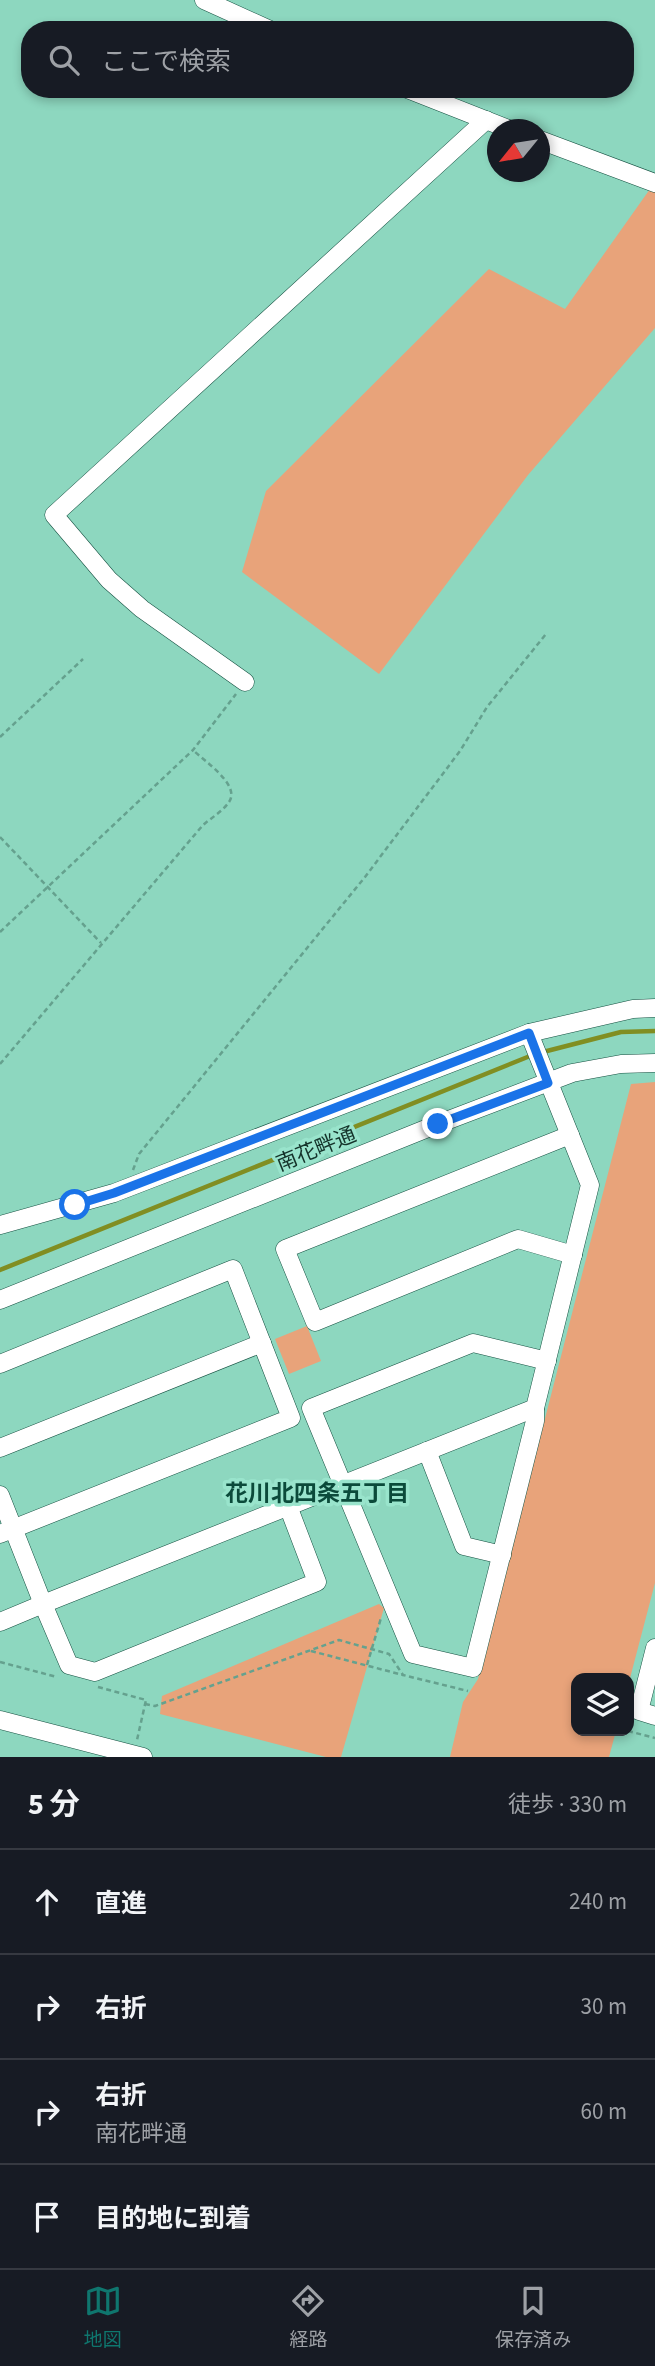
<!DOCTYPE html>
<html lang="ja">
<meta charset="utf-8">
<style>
body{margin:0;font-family:"Source Sans 3","Noto Sans JP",sans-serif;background:#242831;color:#f1f3f6}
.controls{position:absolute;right:21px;bottom:21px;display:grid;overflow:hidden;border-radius:14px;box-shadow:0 4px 10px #0003}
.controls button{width:63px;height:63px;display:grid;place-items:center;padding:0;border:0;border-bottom:2px solid #363941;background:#171b24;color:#f1f3f6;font:35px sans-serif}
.compass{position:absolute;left:487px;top:119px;width:63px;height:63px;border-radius:50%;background:#171b24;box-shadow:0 4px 10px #0003;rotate:240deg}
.stop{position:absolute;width:21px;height:21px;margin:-16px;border:5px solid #1a73e8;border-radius:50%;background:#fff}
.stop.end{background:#1a73e8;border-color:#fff;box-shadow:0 2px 7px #0008}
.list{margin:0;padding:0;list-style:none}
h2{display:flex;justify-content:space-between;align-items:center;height:91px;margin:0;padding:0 28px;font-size:30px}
h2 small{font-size:23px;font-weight:400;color:#9ea1a6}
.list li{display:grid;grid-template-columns:46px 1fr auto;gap:21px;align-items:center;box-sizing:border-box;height:105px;padding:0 28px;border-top:2px solid #363941}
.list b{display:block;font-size:26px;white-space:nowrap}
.list p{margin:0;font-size:23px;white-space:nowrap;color:#9ea1a6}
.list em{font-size:23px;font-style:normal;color:#9ea1a6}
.icon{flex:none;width:38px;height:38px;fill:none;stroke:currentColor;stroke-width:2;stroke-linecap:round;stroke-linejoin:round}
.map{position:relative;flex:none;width:655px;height:1757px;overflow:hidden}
.search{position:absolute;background:#171b24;box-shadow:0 4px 10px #0003;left:21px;right:21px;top:21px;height:77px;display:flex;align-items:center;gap:18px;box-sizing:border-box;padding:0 24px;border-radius:28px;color:#9ea1a6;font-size:26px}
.sheet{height:511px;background:#171b24}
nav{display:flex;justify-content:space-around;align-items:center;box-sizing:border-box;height:98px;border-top:2px solid #363941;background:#171b24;font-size:19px;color:#9ea1a6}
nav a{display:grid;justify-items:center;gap:4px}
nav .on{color:#0f766e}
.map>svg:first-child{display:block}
.green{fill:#e8a37a}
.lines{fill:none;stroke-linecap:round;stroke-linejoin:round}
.stream{stroke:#818e22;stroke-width:4.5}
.minor-casing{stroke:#165142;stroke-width:19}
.path{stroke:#65a18e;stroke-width:2.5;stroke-dasharray:5 3.5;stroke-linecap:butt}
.minor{stroke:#fff;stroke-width:18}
.route{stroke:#1a73e8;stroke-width:9}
.labels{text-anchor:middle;stroke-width:7;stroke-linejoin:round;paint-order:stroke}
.street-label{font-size:21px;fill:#14332a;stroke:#99e4cc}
.neighbourhood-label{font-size:23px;font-weight:bold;fill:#0b4a3a;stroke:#99e4cc}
</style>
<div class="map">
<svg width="655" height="1757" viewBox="0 0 655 1757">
<rect width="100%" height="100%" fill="#8dd7bf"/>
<g class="green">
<polygon points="650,189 655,191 655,328 528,475 379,674 242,572 266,491 489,269 565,309"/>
<polygon points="655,1082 655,1583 629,1682 629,1678 576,1678 576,1731 616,1731 609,1757 450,1757 463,1702 478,1679 631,1084"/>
<polygon points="307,1326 321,1361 289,1374 275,1339"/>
<polygon points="379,1604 384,1608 341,1757 326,1757 160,1714 162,1696"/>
</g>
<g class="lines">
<g class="stream">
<polyline points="543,1052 621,1032 655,1031"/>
<polyline points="0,1270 535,1054"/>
</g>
<defs>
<g id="minor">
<polyline points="204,0 270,30"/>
<polyline points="407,89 511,130"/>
<polyline points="540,140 655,183"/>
<polyline points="245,682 142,609 109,580 54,515 486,120"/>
<polyline points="570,1135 285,1249 315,1322 518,1239 573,1255"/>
<polyline points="0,1225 114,1193 529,1033 633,1009 655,1008"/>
<polyline points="0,1300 438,1124 572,1073 621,1064 655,1063"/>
<polyline points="0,1364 233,1269 291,1418 0,1534"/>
<polyline points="535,1408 535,1421 473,1668 413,1654 311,1408 473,1343 547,1361"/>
<polyline points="0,1448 262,1343"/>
<polyline points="427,1451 464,1546 502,1555"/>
<polyline points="0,1495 43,1604 535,1408 590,1185 529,1033"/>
<polyline points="0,1622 43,1604 69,1665 95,1672 317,1582 288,1506"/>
<polyline points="655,1648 639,1711 655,1716"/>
<polyline points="0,1720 143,1757"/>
</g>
</defs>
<use href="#minor" class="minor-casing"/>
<g class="path">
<polyline points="0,737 83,659"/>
<polyline points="0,837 101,943"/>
<polyline points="0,932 193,750 236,694"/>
<path d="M0 1064 203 825C211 818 223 811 229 802 241 785 204 761 193 750"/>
<polyline points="133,1170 139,1154 365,877 460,751 487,707 546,634"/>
<polyline points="311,1651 403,1675"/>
<polyline points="0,1662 57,1677"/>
<polyline points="367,1665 381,1618"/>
<polyline points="98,1687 146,1700 137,1740"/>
<polyline points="145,1704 155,1706 339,1640 389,1654 403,1675 468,1691"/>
<polyline points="628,1731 655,1738"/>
</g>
<use href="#minor" class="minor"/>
</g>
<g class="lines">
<polyline class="route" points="75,1205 114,1193 529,1033 548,1083 438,1124"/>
</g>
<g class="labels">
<g class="street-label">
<text transform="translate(316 1149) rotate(-22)" y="7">南花畔通</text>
</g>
<g class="neighbourhood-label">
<text x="317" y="1501">花川北四条五丁目</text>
</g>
</g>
</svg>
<div class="controls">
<button><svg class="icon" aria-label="layers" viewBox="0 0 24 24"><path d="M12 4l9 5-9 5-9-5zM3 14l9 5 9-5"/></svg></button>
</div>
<svg class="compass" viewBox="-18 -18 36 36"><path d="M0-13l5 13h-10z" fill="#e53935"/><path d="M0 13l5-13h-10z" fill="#9ea1a6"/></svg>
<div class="stop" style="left:75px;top:1205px"></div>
<div class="stop end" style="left:438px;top:1124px"></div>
<div class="search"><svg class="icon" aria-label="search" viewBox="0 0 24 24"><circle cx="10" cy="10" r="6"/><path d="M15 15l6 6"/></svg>ここで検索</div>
</div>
<section class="sheet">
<h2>5 分<small>徒歩 · 330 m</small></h2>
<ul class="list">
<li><svg class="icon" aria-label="ahead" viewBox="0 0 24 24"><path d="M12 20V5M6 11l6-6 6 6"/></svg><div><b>直進</b></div><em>240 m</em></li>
<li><svg class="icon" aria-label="right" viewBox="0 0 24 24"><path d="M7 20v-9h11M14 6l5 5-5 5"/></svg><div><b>右折</b></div><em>30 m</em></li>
<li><svg class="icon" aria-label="right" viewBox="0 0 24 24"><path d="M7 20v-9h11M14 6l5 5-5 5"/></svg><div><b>右折</b><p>南花畔通</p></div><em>60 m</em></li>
<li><svg class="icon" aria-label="arrive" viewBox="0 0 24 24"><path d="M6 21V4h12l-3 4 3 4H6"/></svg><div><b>目的地に到着</b></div></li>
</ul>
</section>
<nav>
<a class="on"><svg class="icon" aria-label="map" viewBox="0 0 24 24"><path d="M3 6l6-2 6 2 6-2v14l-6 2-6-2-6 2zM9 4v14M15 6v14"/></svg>地図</a>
<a><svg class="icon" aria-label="directions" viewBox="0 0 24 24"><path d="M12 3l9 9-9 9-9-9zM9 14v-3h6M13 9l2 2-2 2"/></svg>経路</a>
<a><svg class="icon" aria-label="saved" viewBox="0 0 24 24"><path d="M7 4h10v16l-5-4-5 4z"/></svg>保存済み</a>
</nav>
